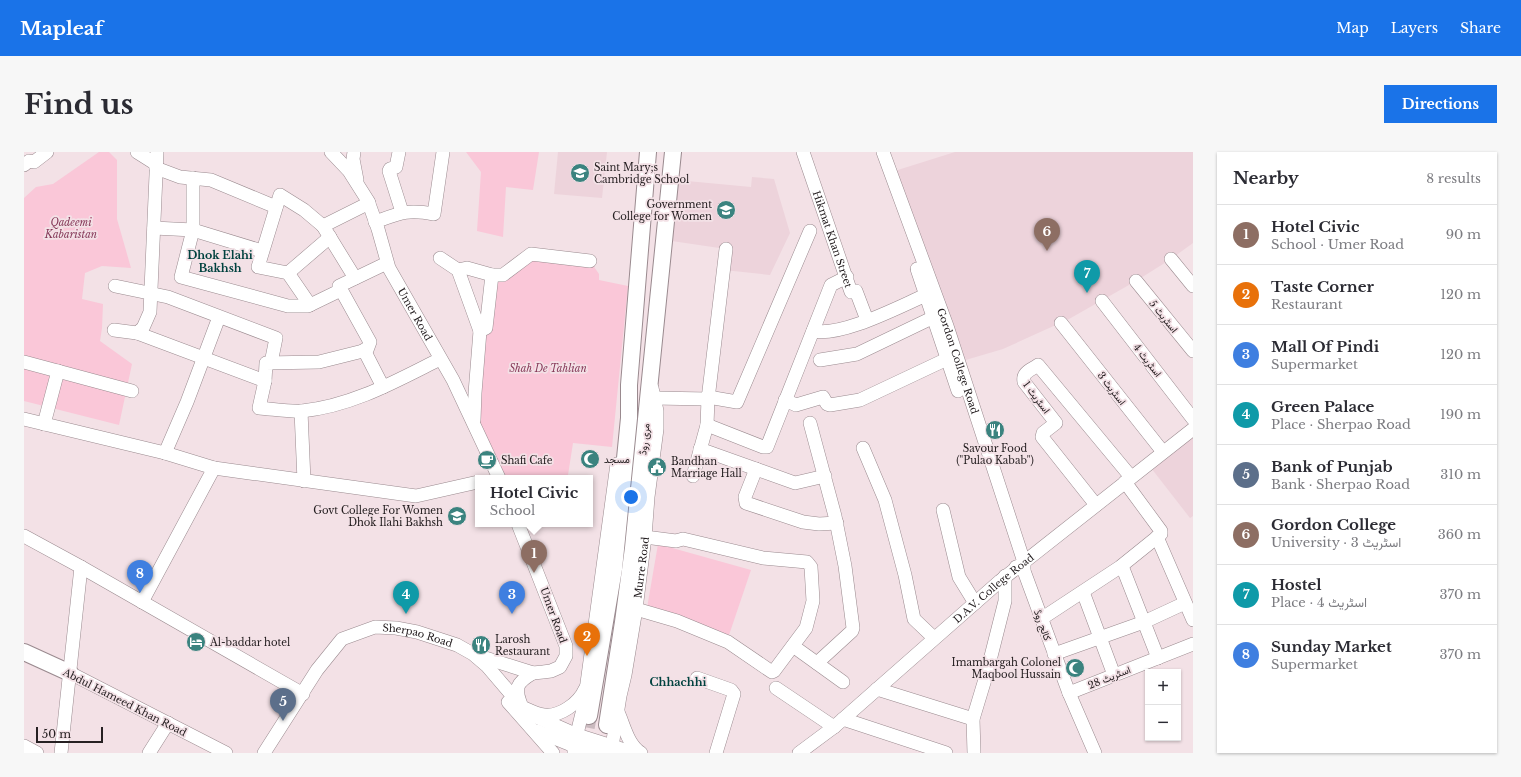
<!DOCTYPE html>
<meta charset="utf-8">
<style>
body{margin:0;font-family:"Libre Baskerville",Vazirmatn,serif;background:#f7f7f7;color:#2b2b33}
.controls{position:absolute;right:12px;bottom:12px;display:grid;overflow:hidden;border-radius:0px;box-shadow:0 1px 3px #0004}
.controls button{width:36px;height:36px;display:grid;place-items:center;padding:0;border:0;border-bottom:1px solid #e1e1e2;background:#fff;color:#2b2b33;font:20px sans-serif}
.scale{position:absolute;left:12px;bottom:10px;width:67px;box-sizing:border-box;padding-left:4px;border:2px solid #262022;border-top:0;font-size:11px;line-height:14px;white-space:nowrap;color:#262022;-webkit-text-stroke:3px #f3e1e6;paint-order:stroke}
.you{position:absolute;left:607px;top:345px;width:14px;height:14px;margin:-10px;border:3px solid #fff;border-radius:50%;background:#1a73e8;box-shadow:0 0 0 6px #1a73e833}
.badge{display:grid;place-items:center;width:26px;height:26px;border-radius:50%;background:#1a73e8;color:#fff;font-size:13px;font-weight:700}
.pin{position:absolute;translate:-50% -33px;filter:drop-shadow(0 1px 2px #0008)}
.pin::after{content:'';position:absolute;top:21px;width:14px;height:12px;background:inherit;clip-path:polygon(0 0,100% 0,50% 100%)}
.popup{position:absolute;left:451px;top:323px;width:118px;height:52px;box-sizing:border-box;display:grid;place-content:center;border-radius:0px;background:#fff;filter:drop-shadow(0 1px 3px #0005);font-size:13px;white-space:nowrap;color:#7c7c81}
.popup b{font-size:15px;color:#2b2b33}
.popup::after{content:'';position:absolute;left:50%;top:100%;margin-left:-8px;border:8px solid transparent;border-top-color:#fff}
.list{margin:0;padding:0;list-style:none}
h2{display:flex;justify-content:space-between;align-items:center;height:52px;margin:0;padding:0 16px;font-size:17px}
h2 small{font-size:13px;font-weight:400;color:#7c7c81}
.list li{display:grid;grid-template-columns:26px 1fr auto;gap:12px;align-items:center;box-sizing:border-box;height:60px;padding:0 16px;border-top:1px solid #e1e1e2}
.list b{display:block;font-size:15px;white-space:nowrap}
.list p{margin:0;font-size:13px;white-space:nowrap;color:#7c7c81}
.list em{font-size:13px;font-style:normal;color:#7c7c81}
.map{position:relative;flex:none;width:1169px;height:601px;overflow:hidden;border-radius:0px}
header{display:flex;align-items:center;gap:24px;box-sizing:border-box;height:56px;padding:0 20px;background:#1a73e8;color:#fff}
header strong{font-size:19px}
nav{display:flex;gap:22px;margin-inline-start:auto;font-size:14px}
.intro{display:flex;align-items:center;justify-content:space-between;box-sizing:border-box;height:96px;padding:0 24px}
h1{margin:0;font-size:28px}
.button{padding:10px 18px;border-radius:0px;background:#1a73e8;color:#fff;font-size:14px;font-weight:700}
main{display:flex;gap:24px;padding:0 24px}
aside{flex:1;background:#fff;border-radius:0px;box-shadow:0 1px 3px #0004}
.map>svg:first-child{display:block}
.built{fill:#edd3db}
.green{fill:#fac7d8}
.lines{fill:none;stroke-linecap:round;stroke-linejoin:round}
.major-tunnel{stroke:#cababf;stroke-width:16;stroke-dasharray:16 8;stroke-linecap:butt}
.minor-casing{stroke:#9a8a8f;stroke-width:14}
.major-casing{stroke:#9a8a8f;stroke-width:18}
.minor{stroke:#fff;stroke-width:13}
.major{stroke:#fff;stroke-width:16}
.labels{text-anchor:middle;stroke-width:3.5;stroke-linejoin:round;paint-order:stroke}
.poi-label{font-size:10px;fill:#262022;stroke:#f3e1e6;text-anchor:start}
.park-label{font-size:10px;font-style:italic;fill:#863959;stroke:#f3e1e6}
.street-label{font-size:10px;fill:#262022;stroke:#f3e1e6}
.neighbourhood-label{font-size:11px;font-weight:bold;fill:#00423f;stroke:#f3e1e6}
</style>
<header>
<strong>Mapleaf</strong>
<nav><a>Map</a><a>Layers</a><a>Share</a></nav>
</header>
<div class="intro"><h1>Find us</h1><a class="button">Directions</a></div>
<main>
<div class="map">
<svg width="1169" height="601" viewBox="0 0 1169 601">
<rect width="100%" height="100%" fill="#f3e1e6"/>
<g class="built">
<polygon points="534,0 583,0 578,46 530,42"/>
<polygon points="931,0 1169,0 1169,91 1147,107 1112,129 1045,167 979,197 928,212 861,22"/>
<polygon points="728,25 750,27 766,81 746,123 700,118 702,97 641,88 648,30 663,29 727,35"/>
<polygon points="1169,276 1169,364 1166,366 1124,312"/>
</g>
<g class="green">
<polygon points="75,0 85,0 93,8 93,67 107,116 78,114 61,121 58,147 79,152 78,176 76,189 108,212 95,273 0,249 0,46 12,35 29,32"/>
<polygon points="442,0 515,0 509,38 482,35 479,85 453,79 457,20"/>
<polygon points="507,102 566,109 575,122 575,128 604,134 588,295 549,291 544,323 533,325 474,325 450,272 468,123"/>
<polygon points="634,392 727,418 704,486 623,456"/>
</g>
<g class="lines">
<polyline class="major-tunnel" points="558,599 565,564"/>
<defs>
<g id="minor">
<polyline points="113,0 132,12"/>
<path id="s1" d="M307 0 325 19 344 49 354 77 365 116 429 228 475 326"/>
<polyline points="330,0 329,7 333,28"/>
<polyline points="375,0 372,15 366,17 365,19 378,60"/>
<path id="s2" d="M779 0 827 140 832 139 843 168"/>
<path id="s3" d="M859 0 923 174 1000 410V417"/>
<polyline points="0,13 5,9 10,10 23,0"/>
<polyline points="132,16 156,25 187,28 252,55"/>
<polyline points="169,26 169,78 157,125 264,154 284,154 317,138"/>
<path d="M351 70C376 61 383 57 410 62L419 0"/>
<polyline points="299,74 345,51"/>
<polyline points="130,76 169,78 238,99"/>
<polyline points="416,106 434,118 456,179"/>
<polyline points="1147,107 1169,134"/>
<path d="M363 111 315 134 346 190 343 198 295 210 242 211 241 229 235 256C249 257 265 260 278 259 328 254 372 229 416 207"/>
<polyline points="893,117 934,239"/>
<polyline points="434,118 443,116 468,123 479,123 507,102 566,109"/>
<polyline points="264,121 306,85"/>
<polyline points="1112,129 1169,199"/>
<polyline points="91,134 144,145 252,186 247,211"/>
<polyline points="1078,149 1169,267"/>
<polyline points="286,153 264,121 234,115 256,43 280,58 299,74 331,126"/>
<polyline points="1037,171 1139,300"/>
<polyline points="90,178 113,181 119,176 126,160 133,0"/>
<path d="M789 179C818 185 874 155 902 143"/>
<polyline points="113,181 241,229"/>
<polyline points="340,198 359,235"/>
<polyline points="796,208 833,202 910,165"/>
<polyline points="0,210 108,239"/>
<polyline points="630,246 684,247 702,97"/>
<polyline points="761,248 772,253 799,245 803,252 806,253 836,248 923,207"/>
<polyline points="277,259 280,329"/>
<polyline points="0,267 141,301 190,316 118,450"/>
<polyline points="450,268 451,241 456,179 462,176 468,123"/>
<polyline points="786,271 811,364 821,414 829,476 828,479 793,511"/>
<polyline points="20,272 34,219"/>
<polyline points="683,273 739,295 743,295 807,133 823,125"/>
<polyline points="839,296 861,348 881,423 890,467 910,486"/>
<polyline points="676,297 771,331 801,324"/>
<polyline points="141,301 163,250 195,165"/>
<polyline points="190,316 392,344 454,330"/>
<polyline points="732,317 721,345 722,351 779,370 795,372 813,371"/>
<polyline points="669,324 683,273 684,247 690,246 713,250 786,79"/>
<path d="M1072 353 1018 285 1019 281 1032 271 1000 230C998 220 1007 218 1014 213L1107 325"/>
<polyline points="919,358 935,425 951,451"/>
<polyline points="0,384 57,415 279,542"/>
<polyline points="1133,385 1169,468"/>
<polyline points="1098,414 1134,506"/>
<polyline points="992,415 1000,419 1045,541 1071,601"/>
<polyline points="1059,440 1090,523"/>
<polyline points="612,457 653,469 704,490 748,520 750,519 782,476 789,449 787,415 783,410 739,406 659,387 652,389 621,385"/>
<polyline points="1017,467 1096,415 1137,382 1137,379 1101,330"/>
<polyline points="769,494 819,530"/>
<polyline points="1030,502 1120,470 1161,451"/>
<polyline points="455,504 509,521 519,520 527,519 536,515 542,504 542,494 494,372"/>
<polyline points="46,521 202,601"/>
<path d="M509 521C492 531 490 536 498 555 505 558 512 562 520 563 536 565 555 551 561 537"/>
<polyline points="673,526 707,538 710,542 692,601"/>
<polyline points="752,536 810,575"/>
<polyline points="853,537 949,567"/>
<polyline points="1045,541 1169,492"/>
<polyline points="484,550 529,601"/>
<path d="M593 558C600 572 603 592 617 601"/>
<polyline points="819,567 922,601"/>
<polyline points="513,579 550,594 580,601"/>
<polyline points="0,594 13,601"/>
<polyline points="37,601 57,415"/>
<polyline points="125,601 144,571"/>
<path id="s4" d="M240 601 293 518 318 487 351 475 372 476 393 480 433 493 449 502 463 514 498 555 510 564 553 583 610 601"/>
<polyline points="550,601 550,594 560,553 593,312"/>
<path id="s5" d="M587 601 596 544 601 523 612 457 621 385 624 345 633 277V259L628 236"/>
<path id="s6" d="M775 601 810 575 976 429 1169 277"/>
<polyline points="950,601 949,567 962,524 981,449 981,424"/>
</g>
<g id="major">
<polyline points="0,500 46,521"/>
<polyline points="565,564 590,417 605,266 605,233 624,0"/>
<polyline points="583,573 599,470 609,396 649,0"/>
</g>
</defs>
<use href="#minor" class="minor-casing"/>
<use href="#major" class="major-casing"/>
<use href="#minor" class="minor"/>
<use href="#major" class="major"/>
</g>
<defs>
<symbol id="school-disc" viewBox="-11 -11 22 22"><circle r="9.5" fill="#3b837f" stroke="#f3e1e6"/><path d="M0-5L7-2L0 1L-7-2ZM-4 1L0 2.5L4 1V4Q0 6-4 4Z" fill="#fff"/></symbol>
<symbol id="restaurant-disc" viewBox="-11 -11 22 22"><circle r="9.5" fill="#3b837f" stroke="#f3e1e6"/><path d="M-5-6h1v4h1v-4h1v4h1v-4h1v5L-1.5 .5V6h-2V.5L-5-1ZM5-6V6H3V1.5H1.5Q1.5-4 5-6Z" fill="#fff"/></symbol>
<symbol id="mosque-disc" viewBox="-11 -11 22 22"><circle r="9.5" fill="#3b837f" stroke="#f3e1e6"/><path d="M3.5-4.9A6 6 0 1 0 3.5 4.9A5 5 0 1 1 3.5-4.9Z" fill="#fff"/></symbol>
<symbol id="cafe-disc" viewBox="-11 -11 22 22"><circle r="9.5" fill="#3b837f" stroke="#f3e1e6"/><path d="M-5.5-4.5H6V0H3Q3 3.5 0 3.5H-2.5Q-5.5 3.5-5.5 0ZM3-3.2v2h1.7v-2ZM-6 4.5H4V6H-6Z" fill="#fff"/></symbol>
<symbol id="civic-disc" viewBox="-11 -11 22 22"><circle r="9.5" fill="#3b837f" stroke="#f3e1e6"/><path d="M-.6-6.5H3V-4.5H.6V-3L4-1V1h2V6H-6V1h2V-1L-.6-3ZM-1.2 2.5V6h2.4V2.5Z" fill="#fff"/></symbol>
<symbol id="university-disc" viewBox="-11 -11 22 22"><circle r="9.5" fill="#3b837f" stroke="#f3e1e6"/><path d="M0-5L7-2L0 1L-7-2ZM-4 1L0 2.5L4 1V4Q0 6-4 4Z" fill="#fff"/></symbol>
<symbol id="hotel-disc" viewBox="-11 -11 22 22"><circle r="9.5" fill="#3b837f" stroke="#f3e1e6"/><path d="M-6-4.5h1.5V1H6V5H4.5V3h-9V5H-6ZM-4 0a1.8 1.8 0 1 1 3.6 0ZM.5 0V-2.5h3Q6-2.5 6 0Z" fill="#fff"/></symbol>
</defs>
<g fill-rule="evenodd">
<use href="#school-disc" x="545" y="10" width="22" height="22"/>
<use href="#school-disc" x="691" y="47" width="22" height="22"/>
<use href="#restaurant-disc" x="960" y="267" width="22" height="22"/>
<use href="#mosque-disc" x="555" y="296" width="22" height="22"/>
<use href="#cafe-disc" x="452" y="297" width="22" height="22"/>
<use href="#civic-disc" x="622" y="304" width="22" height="22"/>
<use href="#university-disc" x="422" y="353" width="22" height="22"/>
<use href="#hotel-disc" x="161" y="479" width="22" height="22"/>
<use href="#restaurant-disc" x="446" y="482" width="22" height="22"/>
<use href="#mosque-disc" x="1040" y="505" width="22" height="22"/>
</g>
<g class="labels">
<g class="poi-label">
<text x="570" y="19">Saint Mary;s<tspan x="570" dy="12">Cambridge School</tspan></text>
<text x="688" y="56" text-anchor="end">Government<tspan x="688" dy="12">College for Women</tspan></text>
<text x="971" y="300" text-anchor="middle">Savour Food<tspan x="971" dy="12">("Pulao Kabab")</tspan></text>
<text x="580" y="311">مسجد</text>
<text x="477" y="312">Shafi Cafe</text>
<text x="647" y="313">Bandhan<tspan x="647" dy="12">Marriage Hall</tspan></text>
<text x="419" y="362" text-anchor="end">Govt College For Women<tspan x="419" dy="12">Dhok Ilahi Bakhsh</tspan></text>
<text x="471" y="491">Larosh<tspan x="471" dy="12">Restaurant</tspan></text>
<text x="186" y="494">Al-baddar hotel</text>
<text x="1037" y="514" text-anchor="end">Imambargah Colonel<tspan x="1037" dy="12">Maqbool Hussain</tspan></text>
</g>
<g class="park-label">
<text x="47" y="74">Qadeemi<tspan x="47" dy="12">Kabaristan</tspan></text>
<text x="524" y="220">Shah De Tahlian</text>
</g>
<g class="street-label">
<text dy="4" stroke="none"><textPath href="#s2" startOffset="92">Hikmat Khan Street</textPath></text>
<text dy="4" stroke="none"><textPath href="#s1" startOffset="185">Umer Road</textPath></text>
<text transform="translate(1140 164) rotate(51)" y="4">اسٹریٹ 5</text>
<text transform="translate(1124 208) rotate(52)" y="4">اسٹریٹ 4</text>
<text dy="4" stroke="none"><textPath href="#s3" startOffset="222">Gordon College Road</textPath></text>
<text transform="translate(1088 236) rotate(52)" y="4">اسٹریٹ 3</text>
<text transform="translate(1013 245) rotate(53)" y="4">اسٹریٹ 1</text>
<text transform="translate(620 287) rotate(-84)" y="4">مری روڈ</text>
<text dy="4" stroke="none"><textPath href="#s5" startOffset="188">Murre Road</textPath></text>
<text dy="4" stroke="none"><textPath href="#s6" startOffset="255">D.A.V. College Road</textPath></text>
<text transform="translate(530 463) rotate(70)" y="4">Umer Road</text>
<text transform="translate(1019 473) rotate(70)" y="4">کالج روڈ</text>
<text dy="4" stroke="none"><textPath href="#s4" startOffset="217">Sherpao Road</textPath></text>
<text transform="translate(1085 525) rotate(-22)" y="4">اسٹریٹ 28</text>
<text transform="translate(101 550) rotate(27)" y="4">Abdul Hameed Khan Road</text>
</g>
<g class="neighbourhood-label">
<text x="196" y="107">Dhok Elahi<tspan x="196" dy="13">Bakhsh</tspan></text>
<text x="654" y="534">Chhachhi</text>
</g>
</g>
</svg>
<div class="controls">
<button>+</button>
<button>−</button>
</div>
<div class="scale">50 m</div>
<div class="you"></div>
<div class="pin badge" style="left:510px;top:421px;background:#8d6e63">1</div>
<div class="popup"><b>Hotel Civic</b>School</div>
<div class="pin badge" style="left:563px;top:504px;background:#e8710a">2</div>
<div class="pin badge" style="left:488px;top:462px;background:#3f7fe0">3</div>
<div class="pin badge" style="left:382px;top:462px;background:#0f9aa8">4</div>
<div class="pin badge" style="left:259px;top:569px;background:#5c6f8a">5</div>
<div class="pin badge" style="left:1023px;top:99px;background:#8d6e63">6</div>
<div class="pin badge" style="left:1063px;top:141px;background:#0f9aa8">7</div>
<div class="pin badge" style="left:116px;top:441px;background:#3f7fe0">8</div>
</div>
<aside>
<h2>Nearby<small>8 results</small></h2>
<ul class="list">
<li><span class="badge" style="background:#8d6e63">1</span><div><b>Hotel Civic</b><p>School · Umer Road</p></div><em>90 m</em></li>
<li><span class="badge" style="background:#e8710a">2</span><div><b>Taste Corner</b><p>Restaurant</p></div><em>120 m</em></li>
<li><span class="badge" style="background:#3f7fe0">3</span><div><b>Mall Of Pindi</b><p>Supermarket</p></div><em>120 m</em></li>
<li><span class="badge" style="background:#0f9aa8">4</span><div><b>Green Palace</b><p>Place · Sherpao Road</p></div><em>190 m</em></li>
<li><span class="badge" style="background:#5c6f8a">5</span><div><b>Bank of Punjab</b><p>Bank · Sherpao Road</p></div><em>310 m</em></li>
<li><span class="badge" style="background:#8d6e63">6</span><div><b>Gordon College</b><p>University · اسٹریٹ 3</p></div><em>360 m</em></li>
<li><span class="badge" style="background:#0f9aa8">7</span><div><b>Hostel</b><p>Place · اسٹریٹ 4</p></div><em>370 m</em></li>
<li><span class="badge" style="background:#3f7fe0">8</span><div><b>Sunday Market</b><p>Supermarket</p></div><em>370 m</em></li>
</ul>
</aside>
</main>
